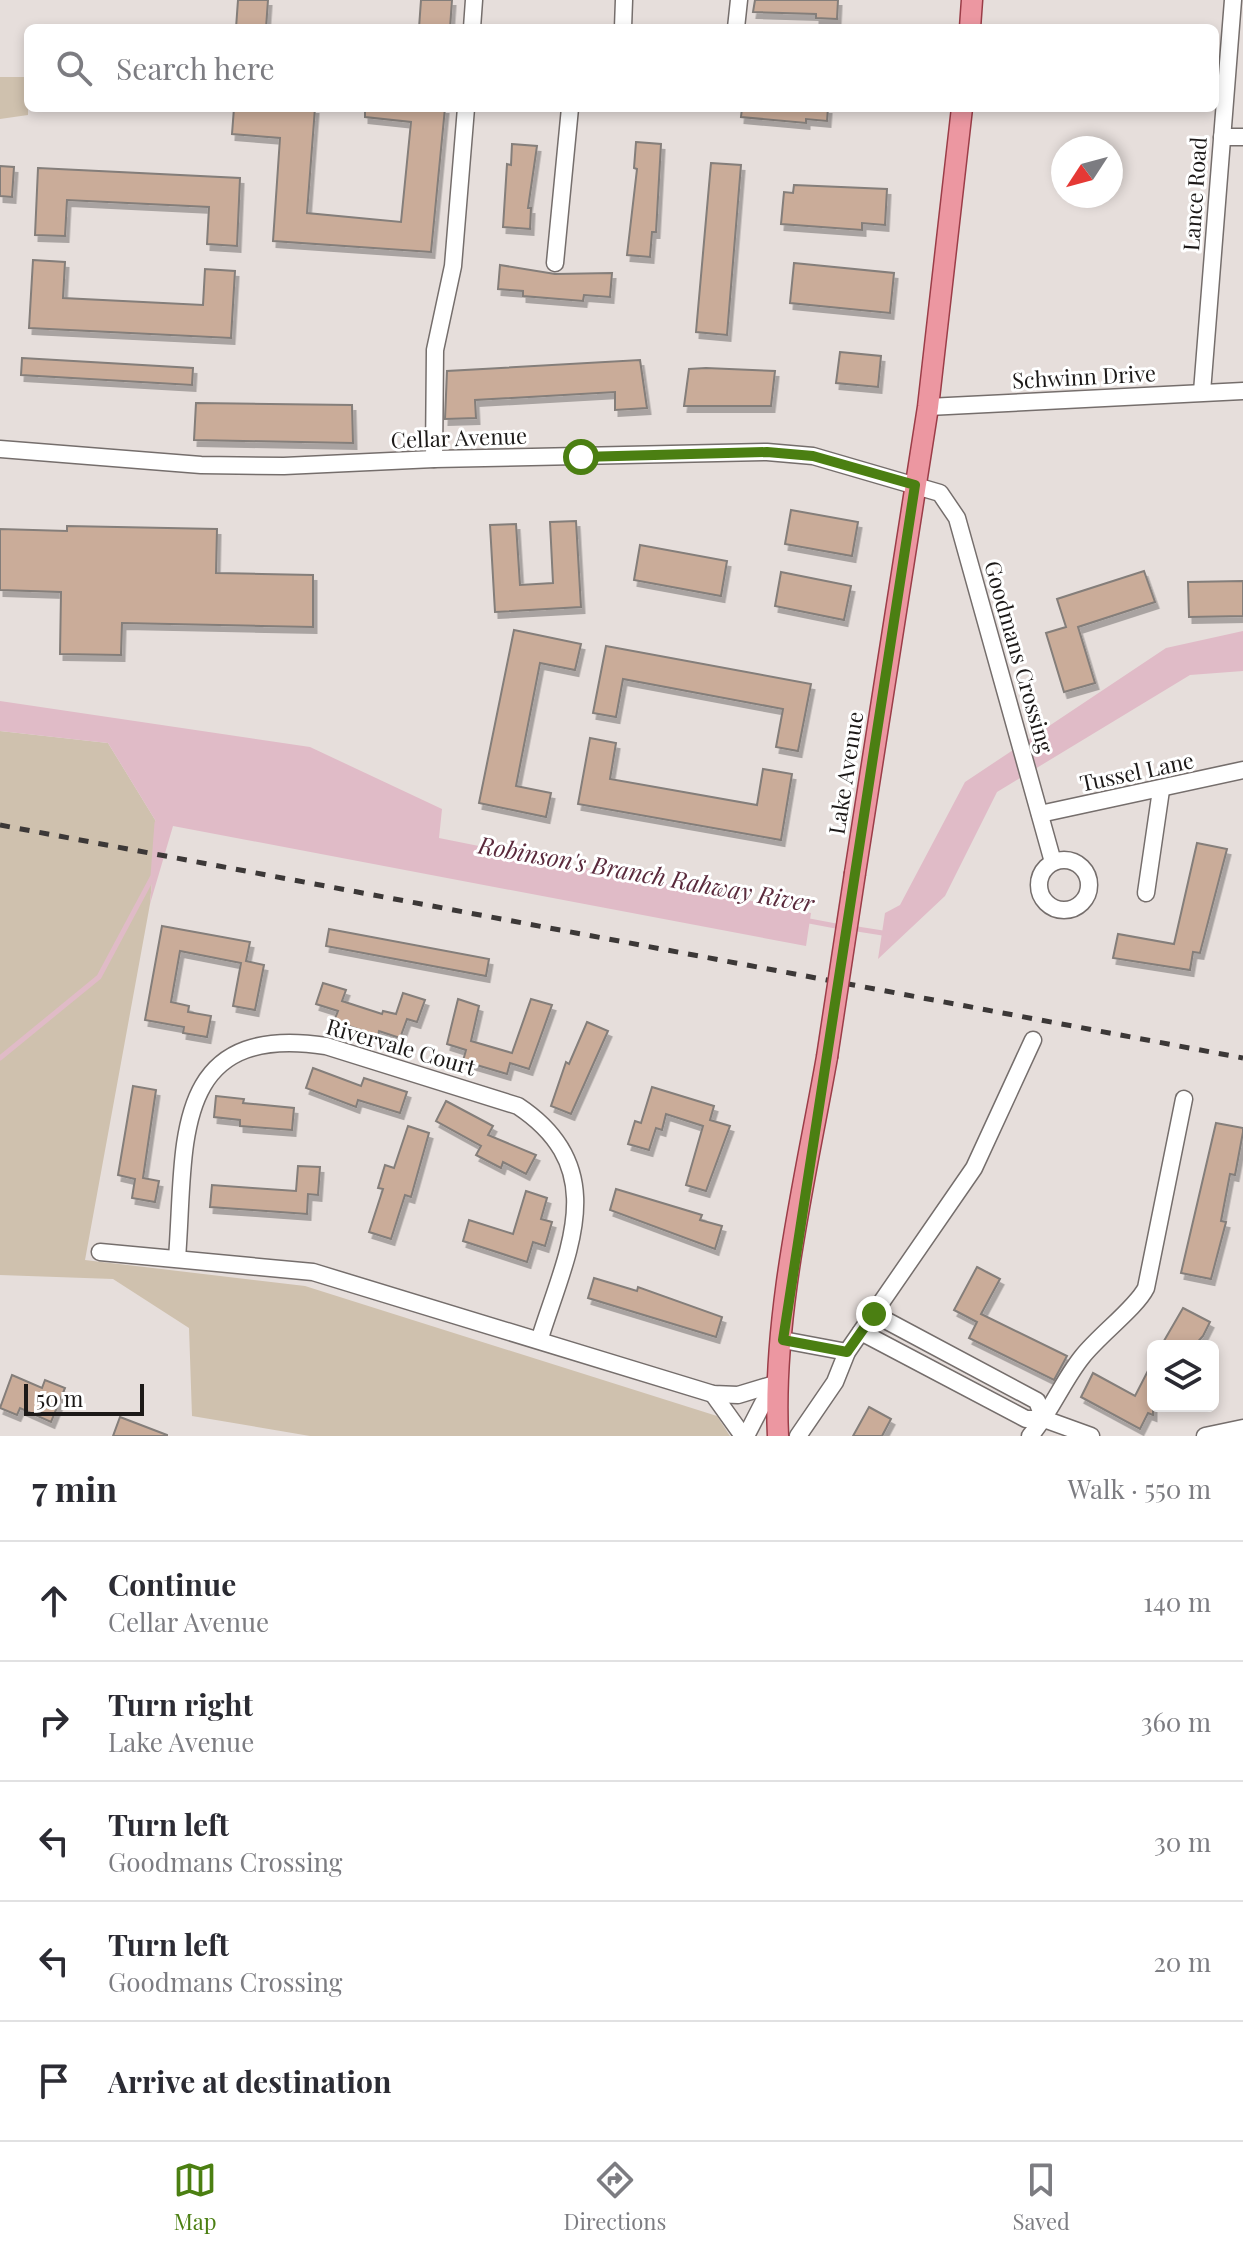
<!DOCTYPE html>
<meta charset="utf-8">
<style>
body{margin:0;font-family:"Playfair Display",serif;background:#f7f7f7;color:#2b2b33}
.controls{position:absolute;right:24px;bottom:24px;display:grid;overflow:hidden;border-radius:12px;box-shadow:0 4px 12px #0003}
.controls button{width:72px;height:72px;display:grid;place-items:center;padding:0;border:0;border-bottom:2px solid #e1e1e2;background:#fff;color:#2b2b33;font:40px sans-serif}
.compass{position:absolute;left:1051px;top:136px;width:72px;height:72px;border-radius:50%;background:#fff;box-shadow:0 4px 12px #0003;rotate:234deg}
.scale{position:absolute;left:24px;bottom:20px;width:120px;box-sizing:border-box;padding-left:8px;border:4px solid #1c1918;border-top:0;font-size:22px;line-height:28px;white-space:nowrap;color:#1c1918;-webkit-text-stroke:6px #fff;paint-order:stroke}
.stop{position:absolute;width:24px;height:24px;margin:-18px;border:6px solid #4b7f12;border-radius:50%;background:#fff}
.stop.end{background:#4b7f12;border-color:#fff;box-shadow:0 2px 8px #0008}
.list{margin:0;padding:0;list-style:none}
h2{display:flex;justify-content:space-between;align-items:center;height:104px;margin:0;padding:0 32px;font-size:34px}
h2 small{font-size:26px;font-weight:400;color:#7c7c81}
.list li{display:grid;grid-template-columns:52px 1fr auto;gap:24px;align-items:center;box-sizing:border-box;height:120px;padding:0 32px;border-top:2px solid #e1e1e2}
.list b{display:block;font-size:30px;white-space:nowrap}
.list p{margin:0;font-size:26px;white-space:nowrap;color:#7c7c81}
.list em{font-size:26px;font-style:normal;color:#7c7c81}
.icon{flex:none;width:44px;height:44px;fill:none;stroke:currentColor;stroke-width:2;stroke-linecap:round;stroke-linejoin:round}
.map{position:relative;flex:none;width:1243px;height:1436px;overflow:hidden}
.search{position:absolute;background:#fff;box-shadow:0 4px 12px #0003;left:24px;right:24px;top:24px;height:88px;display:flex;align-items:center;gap:20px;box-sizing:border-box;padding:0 28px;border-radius:12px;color:#7c7c81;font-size:30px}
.sheet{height:704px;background:#fff}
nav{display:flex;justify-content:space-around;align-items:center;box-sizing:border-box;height:112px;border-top:2px solid #e1e1e2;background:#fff;font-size:22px;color:#7c7c81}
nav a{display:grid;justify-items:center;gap:4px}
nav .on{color:#4b7f12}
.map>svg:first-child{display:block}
.green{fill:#cfc1ae}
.water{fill:#e0bbc7}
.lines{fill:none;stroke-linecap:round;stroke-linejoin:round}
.stream{stroke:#e0bbc7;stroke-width:5}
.building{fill:#caac99;stroke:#847e7a;stroke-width:2;filter:url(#shadow)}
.minor-casing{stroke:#756e6c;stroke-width:19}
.major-casing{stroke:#9b3d48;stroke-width:23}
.minor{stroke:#fff;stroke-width:16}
.major{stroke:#ec97a1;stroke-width:20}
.rail{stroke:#3c3837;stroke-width:5;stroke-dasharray:10 10;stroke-linecap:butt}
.major-bridge-casing{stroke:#9b3d48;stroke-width:23;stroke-linecap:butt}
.major-bridge{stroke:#ec97a1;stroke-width:20}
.route{stroke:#4b7f12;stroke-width:10}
.labels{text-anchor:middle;stroke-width:6;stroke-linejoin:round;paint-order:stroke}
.street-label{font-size:22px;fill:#1c1918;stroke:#fff}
.water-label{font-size:24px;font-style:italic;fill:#5a2a3c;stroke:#fff}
</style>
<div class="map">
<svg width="1243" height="1436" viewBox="0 0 1243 1436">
<defs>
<filter id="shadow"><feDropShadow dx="3.5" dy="6" stdDeviation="0" flood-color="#0004"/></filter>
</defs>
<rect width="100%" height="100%" fill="#e6dedb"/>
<g class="green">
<polygon points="0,77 28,77 28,115 0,119"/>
<polygon points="0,731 108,743 157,823 150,904 85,1260 305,1286 717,1416 730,1436 310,1436 192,1416 189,1328 113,1279 0,1275"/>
</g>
<g class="water">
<polygon points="1243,631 1243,671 1190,675 997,792 945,896 878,959 885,913 900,905 965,782 1166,648"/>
<polygon points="0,701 310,747 442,809 439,838 811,913 806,946 173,826 150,904 157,823 108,743 0,731"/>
</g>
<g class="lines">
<g class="stream">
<polyline points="804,920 841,927"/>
<polyline points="851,928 889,934"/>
<polyline points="0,1058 99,977 153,876 157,823"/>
</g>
</g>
<g class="building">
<polygon points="238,0 268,0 266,28 236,28"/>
<polygon points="421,0 452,0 450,28 419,28"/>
<polygon points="755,0 838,0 837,19 816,18 816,14 753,12"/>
<polygon points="234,108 315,108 307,213 401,222 411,122 365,117 365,108 445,108 431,252 273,241 280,138 232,134"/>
<polygon points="742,108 828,108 827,121 806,119 806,123 741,117"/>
<polygon points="636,142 661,144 656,232 652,232 650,257 627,255 637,169 634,168"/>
<polygon points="512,144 537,146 528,208 531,208 530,229 503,227 507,164 511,165"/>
<polygon points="711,163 741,165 727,335 696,332"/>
<polygon points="0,166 14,167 12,197 0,196"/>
<polygon points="38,168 240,178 237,246 207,244 209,207 67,200 65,236 35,235"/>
<polygon points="794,185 887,189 885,225 862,223 862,230 781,224 784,192 793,193"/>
<polygon points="33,260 65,262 63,298 203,305 205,269 235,271 231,338 29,328"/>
<polygon points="794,263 894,273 890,313 790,303"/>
<polygon points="500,265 555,274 612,273 610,297 584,295 583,301 523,296 523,291 498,289"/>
<polygon points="840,352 881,356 878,387 836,383"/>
<polygon points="22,358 193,368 192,385 21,375"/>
<polygon points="640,360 647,408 615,410 615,392 475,400 476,418 445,419 447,371"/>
<polygon points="706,368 775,371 771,406 684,406 689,369"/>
<polygon points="196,403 352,405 353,443 194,440"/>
<polygon points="791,510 858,522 852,556 785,544"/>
<polygon points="576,521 581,607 495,612 490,525 516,524 520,585 553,583 550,522"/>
<polygon points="67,526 217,529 216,573 313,575 313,627 122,623 121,655 60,654 61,592 0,590 0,529 67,531"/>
<polygon points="640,545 727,561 721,596 634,580"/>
<polygon points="1144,571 1155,602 1078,627 1095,683 1064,692 1046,633 1066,627 1057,599"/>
<polygon points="781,572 851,586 844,620 775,606"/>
<polygon points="1243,581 1243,616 1189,617 1188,582"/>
<polygon points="514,630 581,644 575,670 540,663 516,786 551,793 546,817 479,803"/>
<polygon points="606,646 811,684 798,751 776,747 783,709 623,679 616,717 593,713"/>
<polygon points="590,738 616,743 610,779 757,805 763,769 792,774 781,840 578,804"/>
<polygon points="1197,843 1227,849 1200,953 1193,952 1190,970 1113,958 1118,934 1174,944"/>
<polygon points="162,926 250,942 246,961 264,965 255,1010 233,1006 241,963 180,951 171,1002 189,1006 188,1012 211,1016 207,1037 183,1033 184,1027 145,1020"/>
<polygon points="329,929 489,959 486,976 326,946"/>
<polygon points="323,983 346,990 342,1001 382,1014 383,1011 396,1014 403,993 425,1000 417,1022 407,1019 400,1038 379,1031 378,1036 334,1021 338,1011 316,1004"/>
<polygon points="458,999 479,1006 471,1041 512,1053 531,999 552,1005 529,1069 510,1063 507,1074 463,1061 466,1050 447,1044"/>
<polygon points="587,1022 608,1031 571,1114 551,1106 566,1062 569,1064"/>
<polygon points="313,1068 361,1086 364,1078 407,1092 400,1113 358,1100 356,1107 306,1088"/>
<polygon points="133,1086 156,1090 143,1178 159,1181 155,1202 132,1198 135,1179 118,1175"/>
<polygon points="652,1087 714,1106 710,1120 730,1126 706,1191 686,1185 703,1126 666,1114 662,1130 656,1128 649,1150 628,1144 635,1121 641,1123"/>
<polygon points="216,1096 244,1099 243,1103 294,1108 292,1130 240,1126 240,1120 214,1117"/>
<polygon points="446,1101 493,1126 488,1135 536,1155 526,1174 503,1162 501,1168 476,1155 481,1146 436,1121"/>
<polygon points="1216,1123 1243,1128 1243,1132 1235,1175 1230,1174 1221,1221 1226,1222 1211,1279 1181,1273"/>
<polygon points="408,1126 429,1133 411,1197 405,1195 391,1239 369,1232 383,1189 378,1188 385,1165 394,1168"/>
<polygon points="298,1166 320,1167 318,1195 308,1194 307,1214 210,1207 212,1185 296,1191"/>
<polygon points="616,1189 702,1215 700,1220 722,1226 715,1249 610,1210"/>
<polygon points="526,1191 547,1198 541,1219 552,1222 545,1246 533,1242 527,1262 463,1241 469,1220 513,1234"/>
<polygon points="977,1267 1000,1279 981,1314 1067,1356 1054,1380 969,1338 977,1322 954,1310"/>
<polygon points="594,1278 637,1291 638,1287 722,1317 716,1337 588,1298"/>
<polygon points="1183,1308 1210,1322 1203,1336 1194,1346 1161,1346"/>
<polygon points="1153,1361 1153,1415 1148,1413 1140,1429 1081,1397 1093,1373 1135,1396"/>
<polygon points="12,1375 42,1388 45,1380 65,1388 51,1422 20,1408 17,1415 0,1408"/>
<polygon points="869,1407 891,1419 882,1436 853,1436"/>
<polygon points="120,1417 167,1435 167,1436 113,1436"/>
</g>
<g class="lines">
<defs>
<g id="minor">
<polyline points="472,28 474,0"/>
<polyline points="623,28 624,0"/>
<polyline points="736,28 739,0"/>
<polyline points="1222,137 1243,137"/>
<polyline points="555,263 570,108"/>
<polyline points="1202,392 1233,0"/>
<polyline points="928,407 1243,391"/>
<polyline points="0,449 201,465 284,466 434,459 767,452 813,456 940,493 957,518 1053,862"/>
<polyline points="434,459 435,350 453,266 466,108"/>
<polyline points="1040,814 1243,770"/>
<circle cx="1064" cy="885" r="25"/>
<polyline points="1146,893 1161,790"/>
<polyline points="100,1252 313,1272 713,1394 738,1395 778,1383"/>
<path d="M177 1258C186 1146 168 1022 326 1046L518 1106C613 1169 567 1252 540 1338"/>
<polyline points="874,1314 1037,1401 1044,1419"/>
<polyline points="861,1332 1026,1419 1044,1419 1091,1436"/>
<polyline points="783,1340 847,1352"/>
<polyline points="713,1394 743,1436"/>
<polyline points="746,1436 763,1403 777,1384"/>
<polyline points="798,1436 835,1382 847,1352 974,1168 1033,1040"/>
<path d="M1030 1436C1051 1412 1062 1382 1082 1357 1099 1335 1136 1308 1146 1288L1184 1099"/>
<polyline points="1205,1436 1243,1428"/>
</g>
<g id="major">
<polyline points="970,28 972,0"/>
<polyline points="855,873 928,407 962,108"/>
<path d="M778 1436C772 1315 806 1176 827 1057"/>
</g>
</defs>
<use href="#minor" class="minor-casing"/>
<use href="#major" class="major-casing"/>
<use href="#minor" class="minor"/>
<use href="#major" class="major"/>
<polyline class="rail" points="0,825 1243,1058"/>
<defs>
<polyline id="major-bridge" points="827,1057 855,873"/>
</defs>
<use href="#major-bridge" class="major-bridge-casing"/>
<use href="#major-bridge" class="major-bridge"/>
</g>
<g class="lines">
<polyline class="route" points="581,457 767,452 813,456 915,485 783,1340 847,1352 874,1314"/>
</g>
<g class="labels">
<g class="street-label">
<text transform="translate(1195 194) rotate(-86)" y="8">Lance Road</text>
<text transform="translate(1084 377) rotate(-3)" y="8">Schwinn Drive</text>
<text transform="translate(459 438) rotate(-2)" y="8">Cellar Avenue</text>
<text transform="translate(1019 657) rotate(74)" y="8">Goodmans Crossing</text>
<text transform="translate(1137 772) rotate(-12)" y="8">Tussel Lane</text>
<text transform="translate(846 773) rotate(-81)" y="8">Lake Avenue</text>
<text transform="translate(401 1047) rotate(16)" y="8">Rivervale Court</text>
</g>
<g class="water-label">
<text transform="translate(646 875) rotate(10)" y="8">Robinson's Branch Rahway River</text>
</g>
</g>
</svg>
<div class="controls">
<button><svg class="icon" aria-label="layers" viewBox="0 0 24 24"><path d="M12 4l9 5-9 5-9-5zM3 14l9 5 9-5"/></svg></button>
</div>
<svg class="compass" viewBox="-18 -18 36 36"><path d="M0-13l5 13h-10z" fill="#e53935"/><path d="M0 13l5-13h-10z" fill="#7c7c81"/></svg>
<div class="scale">50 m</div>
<div class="stop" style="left:581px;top:457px"></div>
<div class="stop end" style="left:874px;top:1314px"></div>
<div class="search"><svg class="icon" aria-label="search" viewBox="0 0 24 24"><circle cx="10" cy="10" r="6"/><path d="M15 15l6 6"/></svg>Search here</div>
</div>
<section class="sheet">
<h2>7 min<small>Walk · 550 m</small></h2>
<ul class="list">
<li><svg class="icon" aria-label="ahead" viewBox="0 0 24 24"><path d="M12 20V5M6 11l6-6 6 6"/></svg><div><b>Continue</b><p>Cellar Avenue</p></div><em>140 m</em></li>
<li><svg class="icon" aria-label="right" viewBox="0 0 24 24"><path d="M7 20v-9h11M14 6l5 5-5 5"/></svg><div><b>Turn right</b><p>Lake Avenue</p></div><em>360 m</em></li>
<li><svg class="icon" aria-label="left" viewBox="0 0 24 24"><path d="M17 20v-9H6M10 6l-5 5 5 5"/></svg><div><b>Turn left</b><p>Goodmans Crossing</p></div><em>30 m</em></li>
<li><svg class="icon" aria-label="left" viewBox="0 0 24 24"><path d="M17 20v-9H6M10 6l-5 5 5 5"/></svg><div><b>Turn left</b><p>Goodmans Crossing</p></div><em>20 m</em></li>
<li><svg class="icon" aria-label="arrive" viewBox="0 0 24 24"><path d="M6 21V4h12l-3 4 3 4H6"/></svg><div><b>Arrive at destination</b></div></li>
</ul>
</section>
<nav>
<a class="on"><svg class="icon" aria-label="map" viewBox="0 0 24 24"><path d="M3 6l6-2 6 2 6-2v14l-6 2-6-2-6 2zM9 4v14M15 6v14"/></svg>Map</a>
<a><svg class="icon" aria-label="directions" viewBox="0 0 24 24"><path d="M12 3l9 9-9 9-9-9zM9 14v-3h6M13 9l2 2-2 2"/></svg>Directions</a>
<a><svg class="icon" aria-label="saved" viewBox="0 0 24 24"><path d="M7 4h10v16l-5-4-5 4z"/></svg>Saved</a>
</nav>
